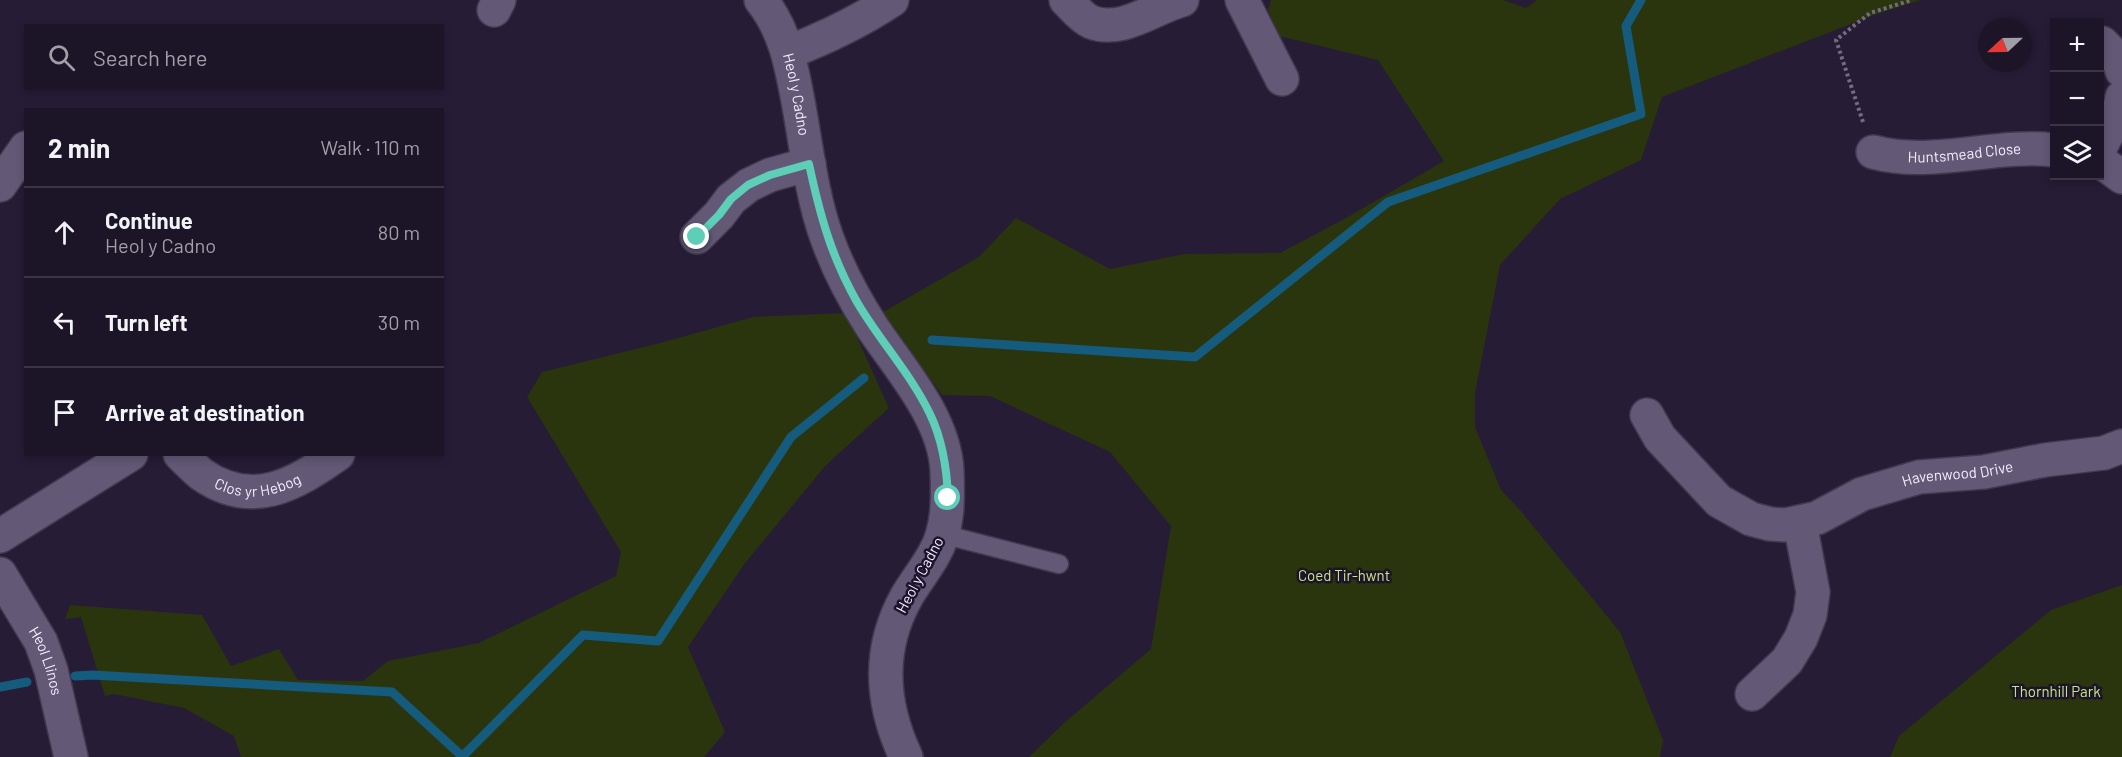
<!DOCTYPE html>
<meta charset="utf-8">
<style>
body{margin:0;font-family:Barlow,sans-serif;background:#251e30;color:#f1f3f6}
.controls{position:absolute;right:18px;top:18px;display:grid;overflow:hidden;border-radius:0px;box-shadow:0 3px 9px #0003}
.controls button{width:54px;height:54px;display:grid;place-items:center;padding:0;border:0;border-bottom:2px solid #3a3445;background:#1c1528;color:#f1f3f6;font:30px sans-serif}
.compass{position:absolute;left:1978px;top:18px;width:54px;height:54px;border-radius:50%;background:#1c1528;box-shadow:0 3px 9px #0003;rotate:248deg}
.stop{position:absolute;width:18px;height:18px;margin:-14px;border:4px solid #5eceb8;border-radius:50%;background:#fff}
.stop.end{background:#5eceb8;border-color:#fff;box-shadow:0 2px 6px #0008}
.list{margin:0;padding:0;list-style:none}
h2{display:flex;justify-content:space-between;align-items:center;height:78px;margin:0;padding:0 24px;font-size:26px}
h2 small{font-size:20px;font-weight:400;color:#a09fa8}
.list li{display:grid;grid-template-columns:39px 1fr auto;gap:18px;align-items:center;box-sizing:border-box;height:90px;padding:0 24px;border-top:2px solid #3a3445}
.list b{display:block;font-size:22px;white-space:nowrap}
.list p{margin:0;font-size:20px;white-space:nowrap;color:#a09fa8}
.list em{font-size:20px;font-style:normal;color:#a09fa8}
.icon{flex:none;width:33px;height:33px;fill:none;stroke:currentColor;stroke-width:2;stroke-linecap:round;stroke-linejoin:round}
.map{position:relative;flex:none;width:2122px;height:757px;overflow:hidden}
.search{position:absolute;background:#1c1528;box-shadow:0 3px 9px #0003;left:24px;top:24px;width:420px;height:66px;display:flex;align-items:center;gap:15px;box-sizing:border-box;padding:0 21px;border-radius:0px;color:#a09fa8;font-size:22px}
.panel{position:absolute;background:#1c1528;box-shadow:0 3px 9px #0003;left:24px;top:108px;width:420px;height:348px;border-radius:0px}
.map>svg:first-child{display:block}
.green{fill:#2a350d}
.lines{fill:none;stroke-linecap:round;stroke-linejoin:round}
.stream{stroke:#155b7d;stroke-width:9}
.service-casing{stroke:#41394f;stroke-width:21}
.minor-casing{stroke:#41394f;stroke-width:36}
.path{stroke:#736b82;stroke-width:4;stroke-dasharray:3 3;stroke-linecap:butt}
.service{stroke:#635977;stroke-width:18}
.minor{stroke:#635977;stroke-width:33}
.route{stroke:#5eceb8;stroke-width:8}
.labels{text-anchor:middle;stroke-width:5;stroke-linejoin:round;paint-order:stroke}
.street-label{font-size:15px;fill:#f2edff;stroke:#1c132c}
.park-label{font-size:15px;fill:#c6e77e;stroke:#1c132c}
</style>
<div class="map">
<svg width="2122" height="757" viewBox="0 0 2122 757">
<rect width="100%" height="100%" fill="#261c36"/>
<g class="green">
<polygon points="1271,0 1503,0 1526,8 1537,0 1921,0 1874,15 1662,97 1641,160 1560,199 1500,265 1475,393 1475,427 1501,490 1520,510 1620,632 1663,740 1660,757 1029,757 1064,723 1151,649 1171,526 1110,452 990,396 942,395 883,312 979,257 1016,218 1110,269 1184,254 1280,253 1346,218 1444,161 1378,60 1279,36 1268,10"/>
<polygon points="846,313 889,408 826,465 745,563 688,647 725,732 704,757 241,757 234,736 184,708 114,694 105,696 81,617 65,619 70,605 202,615 231,666 279,649 298,680 363,681 388,661 479,643 616,576 621,552 527,397 542,372 664,342 753,317"/>
<polygon points="2122,585 2122,757 1890,757 1899,736 2051,610"/>
</g>
<g class="lines">
<g class="stream">
<polyline points="932,340 1195,357 1388,202 1641,114 1626,26 1641,0"/>
<polyline points="75,676 93,675 392,692 463,757"/>
<polyline points="0,687 27,682"/>
<polyline points="462,757 583,635 658,641 791,437 864,378"/>
</g>
<defs>
<polyline id="service" points="942,534 1059,564"/>
<g id="minor">
<path id="s1" d="M761 0C785 30 791 64 798 101 806 144 812 198 827 238 838 269 854 299 872 327 900 369 944 417 947 470 948 498 949 529 934 554 926 569 915 582 907 596 877 649 881 704 906 757"/>
<path d="M1066 0C1073 7 1082 18 1091 22 1122 34 1153 8 1182 0"/>
<polyline points="1242,0 1282,79"/>
<polyline points="494,10 499,0"/>
<polyline points="2102,43 2118,59 2122,71"/>
<path d="M789 52C825 38 859 22 892 0"/>
<polyline points="2100,148 2119,111 2122,97"/>
<path id="s2" d="M1873 152C1933 168 1994 143 2054 150"/>
<polyline points="2100,161 2122,177"/>
<polyline points="0,185 26,148"/>
<polyline points="697,237 719,215 731,199 749,185 770,175 809,164"/>
<path id="s3" d="M1647 415 1660 438 1719 501 1751 519 1770 524 1785 525 1817 518 1862 494 1919 477 1984 472 2045 460 2104 453 2122 446"/>
<path id="s4" d="M180 454C187 461 194 468 201 474 252 510 294 485 338 454"/>
<polyline points="0,536 131,454"/>
<path id="s5" d="M0 574 41 642 51 670 71 757"/>
<polyline points="1752,694 1787,661 1801,638 1810,615 1813,592 1800,523"/>
</g>
</defs>
<use href="#service" class="service-casing"/>
<use href="#minor" class="minor-casing"/>
<polyline class="path" points="1863,122 1836,40 1870,13 1912,0"/>
<use href="#service" class="service"/>
<use href="#minor" class="minor"/>
</g>
<g class="lines">
<path class="route" d="M697 237 719 215 731 199 748 185 770 175 809 164C820 215 831 256 857 302 879 340 911 374 930 414 943 441 947 469 948 498"/>
</g>
<g class="labels">
<g class="street-label">
<text dy="5" stroke="none"><textPath href="#s1" startOffset="102">Heol y Cadno</textPath></text>
<text dy="5" stroke="none"><textPath href="#s2" startOffset="92">Huntsmead Close</textPath></text>
<text dy="5" stroke="none"><textPath href="#s3" startOffset="366">Havenwood Drive</textPath></text>
<text dy="5" stroke="none"><textPath href="#s4" startOffset="90">Clos yr Hebog</textPath></text>
<text transform="translate(920 575) rotate(-62)" y="5">Heol y Cadno</text>
<text dy="5" stroke="none"><textPath href="#s5" startOffset="99">Heol Llinos</textPath></text>
</g>
<g class="park-label">
<text x="1344" y="581">Coed Tir-hwnt</text>
<text x="2056" y="697">Thornhill Park</text>
</g>
</g>
</svg>
<div class="controls">
<button>+</button>
<button>−</button>
<button><svg class="icon" aria-label="layers" viewBox="0 0 24 24"><path d="M12 4l9 5-9 5-9-5zM3 14l9 5 9-5"/></svg></button>
</div>
<svg class="compass" viewBox="-18 -18 36 36"><path d="M0-13l5 13h-10z" fill="#e53935"/><path d="M0 13l5-13h-10z" fill="#a09fa8"/></svg>
<div class="stop" style="left:948px;top:498px"></div>
<div class="stop end" style="left:697px;top:237px"></div>
<div class="search"><svg class="icon" aria-label="search" viewBox="0 0 24 24"><circle cx="10" cy="10" r="6"/><path d="M15 15l6 6"/></svg>Search here</div>
<section class="panel">
<h2>2 min<small>Walk · 110 m</small></h2>
<ul class="list">
<li><svg class="icon" aria-label="ahead" viewBox="0 0 24 24"><path d="M12 20V5M6 11l6-6 6 6"/></svg><div><b>Continue</b><p>Heol y Cadno</p></div><em>80 m</em></li>
<li><svg class="icon" aria-label="left" viewBox="0 0 24 24"><path d="M17 20v-9H6M10 6l-5 5 5 5"/></svg><div><b>Turn left</b></div><em>30 m</em></li>
<li><svg class="icon" aria-label="arrive" viewBox="0 0 24 24"><path d="M6 21V4h12l-3 4 3 4H6"/></svg><div><b>Arrive at destination</b></div></li>
</ul>
</section>
</div>
